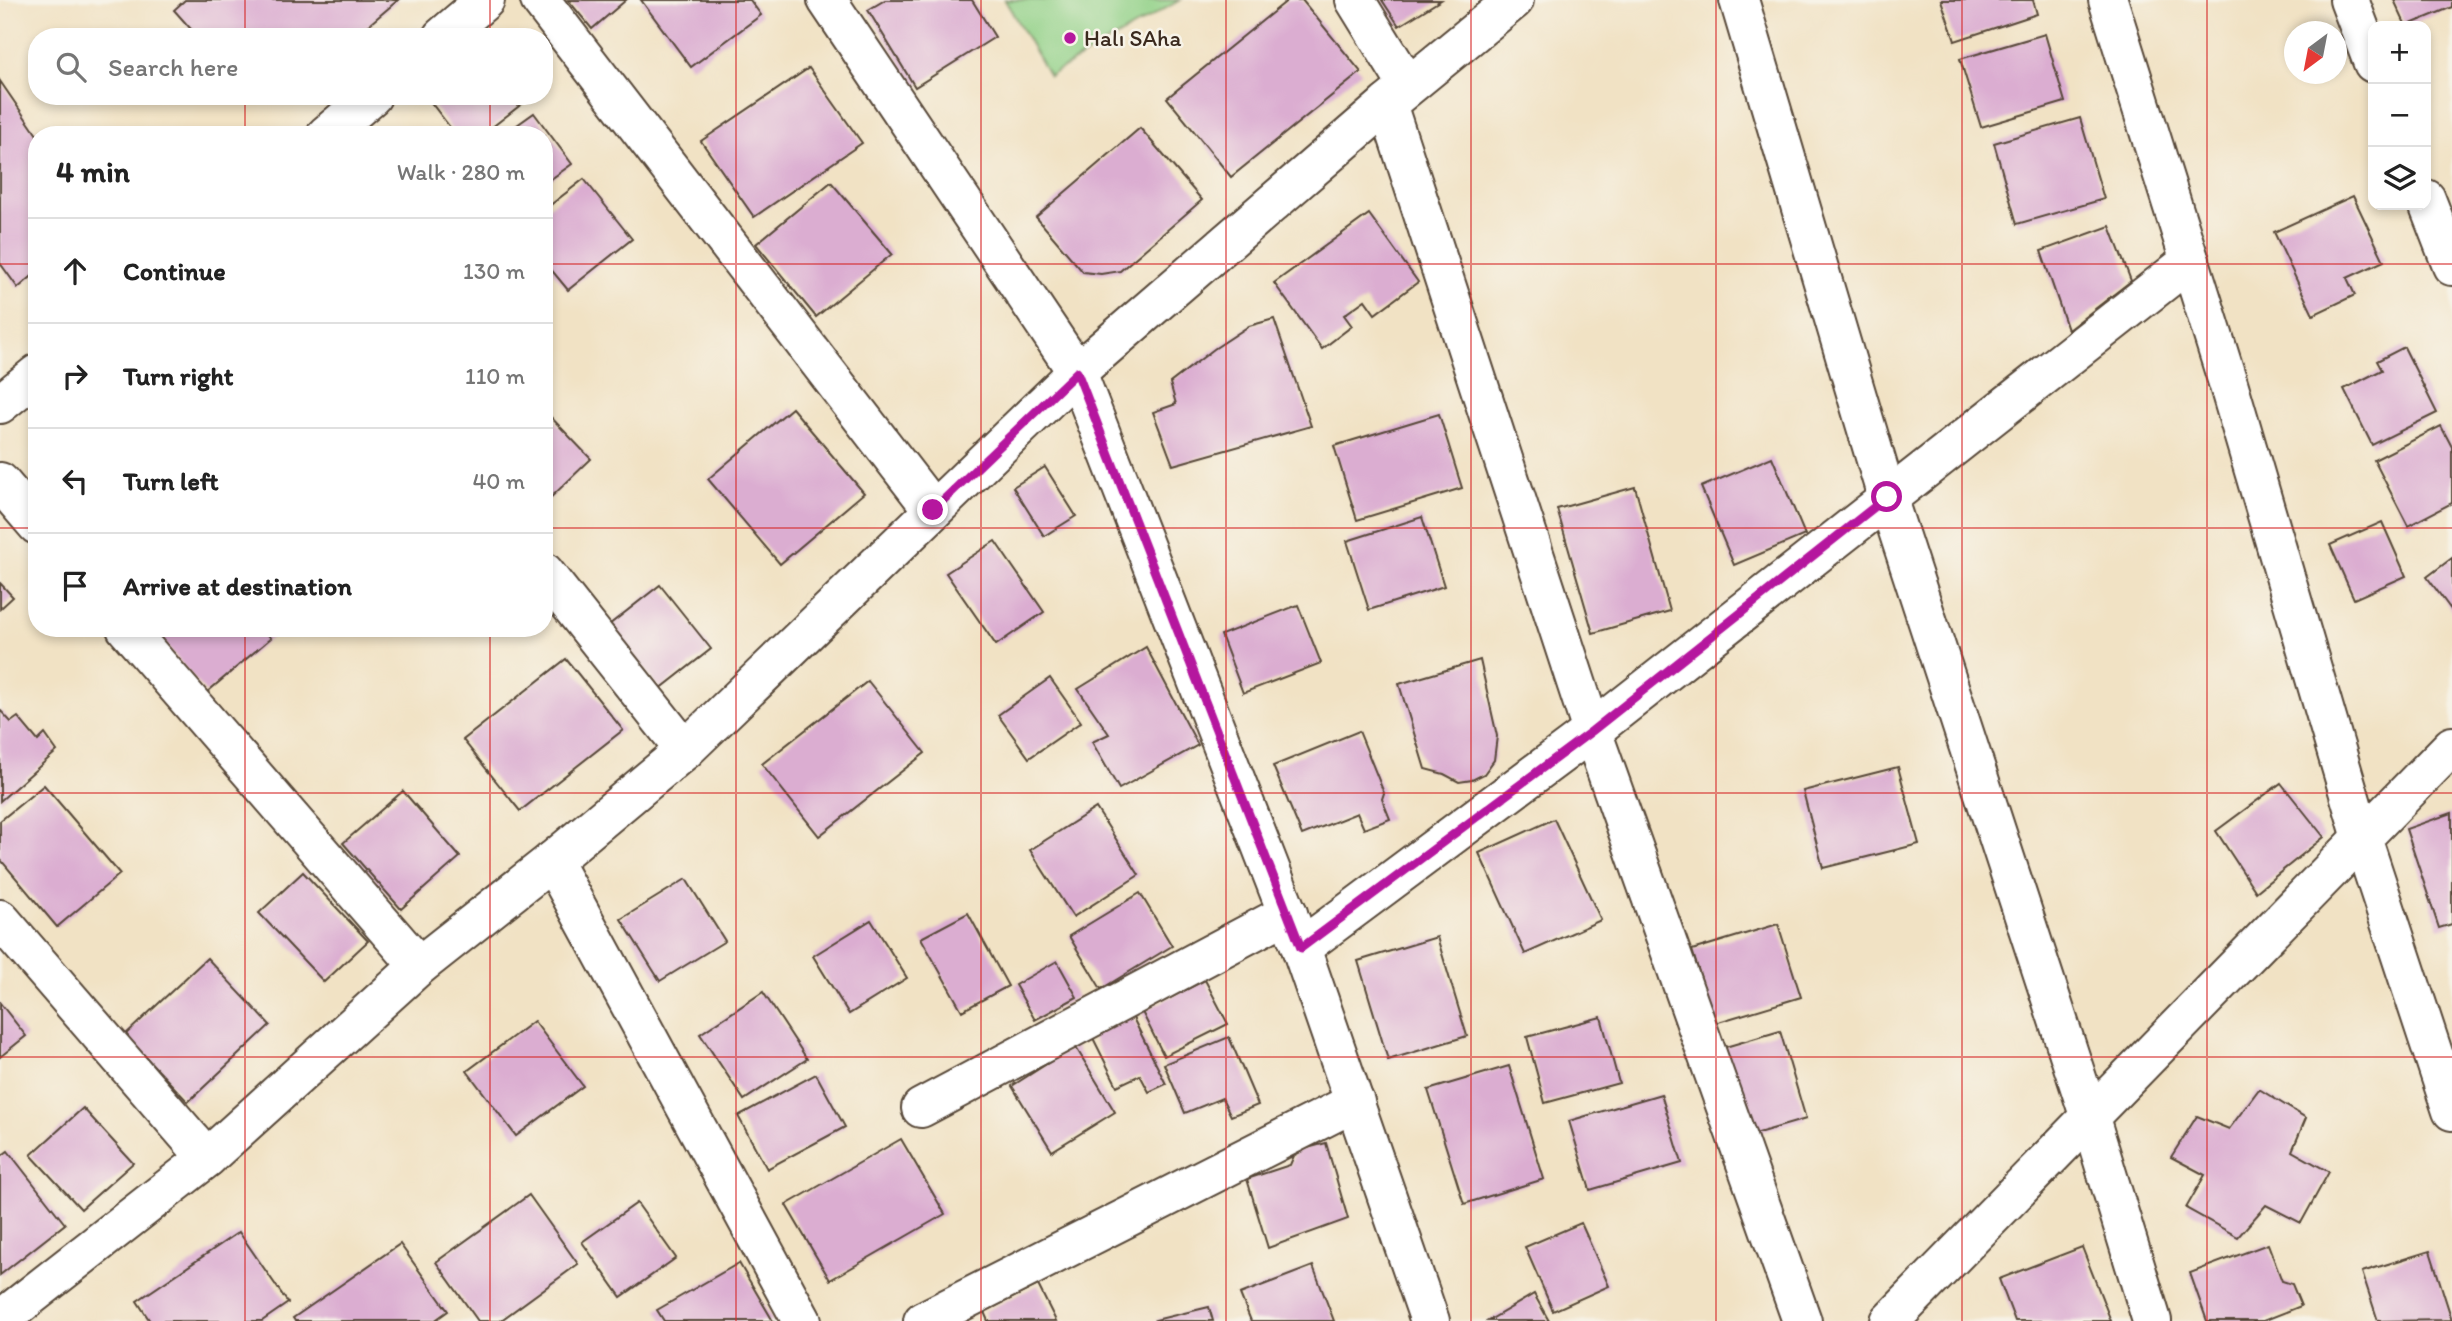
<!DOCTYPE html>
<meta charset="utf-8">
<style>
body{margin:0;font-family:Itim,sans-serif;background:#f2f2f2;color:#222}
.controls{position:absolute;right:21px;top:21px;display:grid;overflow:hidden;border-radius:14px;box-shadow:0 4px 10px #0003}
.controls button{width:63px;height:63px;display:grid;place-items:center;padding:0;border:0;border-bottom:2px solid #e0e0e0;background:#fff;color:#222;font:35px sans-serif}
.compass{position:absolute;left:2284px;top:21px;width:63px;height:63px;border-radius:50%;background:#fff;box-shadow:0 4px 10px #0003;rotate:212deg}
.stop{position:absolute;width:21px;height:21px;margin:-16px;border:5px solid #b5179e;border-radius:50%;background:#fff}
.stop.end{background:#b5179e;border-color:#fff;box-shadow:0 2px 7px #0008}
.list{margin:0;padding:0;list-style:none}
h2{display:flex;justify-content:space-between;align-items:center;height:91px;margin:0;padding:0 28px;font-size:30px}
h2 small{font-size:23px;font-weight:400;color:#767676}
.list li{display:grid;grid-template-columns:46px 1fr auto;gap:21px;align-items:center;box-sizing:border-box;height:105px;padding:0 28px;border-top:2px solid #e0e0e0}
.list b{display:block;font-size:26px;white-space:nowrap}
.list em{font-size:23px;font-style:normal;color:#767676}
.icon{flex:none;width:38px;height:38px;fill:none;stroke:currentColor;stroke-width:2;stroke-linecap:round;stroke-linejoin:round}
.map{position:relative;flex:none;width:2452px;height:1321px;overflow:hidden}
.search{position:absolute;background:#fff;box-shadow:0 4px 10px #0003;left:28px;top:28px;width:525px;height:77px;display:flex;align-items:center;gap:18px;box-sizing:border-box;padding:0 24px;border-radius:28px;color:#767676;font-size:26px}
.panel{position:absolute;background:#fff;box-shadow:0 4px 10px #0003;left:28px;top:126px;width:525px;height:511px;border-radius:28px}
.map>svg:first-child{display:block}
.green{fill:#92d188;stroke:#667e53;stroke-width:2}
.building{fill:#dbadd1}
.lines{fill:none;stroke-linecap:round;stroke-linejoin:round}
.minor-casing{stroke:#564637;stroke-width:42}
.tertiary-casing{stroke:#564637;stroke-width:42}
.minor{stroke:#fff;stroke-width:38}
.tertiary{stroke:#fff;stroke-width:38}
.route{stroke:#b5179e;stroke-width:9}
.grid{fill:none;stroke:#d62828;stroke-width:2;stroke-opacity:0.55}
.poi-dot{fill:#b5179e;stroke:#f7f3e8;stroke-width:2.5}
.labels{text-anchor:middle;stroke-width:5;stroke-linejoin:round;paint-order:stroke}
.poi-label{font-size:23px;fill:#3b2a1e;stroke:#f7f3e8;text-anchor:start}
</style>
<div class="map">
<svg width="2452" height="1321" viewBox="0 0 2452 1321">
<rect width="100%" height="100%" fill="#f7f3e8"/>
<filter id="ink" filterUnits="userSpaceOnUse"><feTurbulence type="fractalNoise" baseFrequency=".0143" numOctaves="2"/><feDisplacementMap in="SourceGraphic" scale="14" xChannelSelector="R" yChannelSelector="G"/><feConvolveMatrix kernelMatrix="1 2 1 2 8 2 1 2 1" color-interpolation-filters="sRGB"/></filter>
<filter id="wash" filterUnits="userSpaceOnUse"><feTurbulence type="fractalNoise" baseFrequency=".00686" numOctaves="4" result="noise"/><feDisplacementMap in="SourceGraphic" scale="28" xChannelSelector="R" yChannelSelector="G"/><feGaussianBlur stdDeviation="1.57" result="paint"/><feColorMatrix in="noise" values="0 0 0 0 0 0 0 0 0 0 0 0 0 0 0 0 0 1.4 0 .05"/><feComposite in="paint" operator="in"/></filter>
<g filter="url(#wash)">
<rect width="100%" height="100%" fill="#f1e2c4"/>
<polygon class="green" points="1005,0 1180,0 1049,76"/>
<g id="blocks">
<g class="building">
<polygon points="185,0 398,0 357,35 358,37 198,37 174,10"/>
<polygon points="568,0 626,0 592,29"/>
<polygon points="641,0 750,0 761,15 691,67"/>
<polygon points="885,0 972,0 995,37 915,87 868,10"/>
<polygon points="1288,0 1302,0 1361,72 1231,177 1167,98"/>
<polygon points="1382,0 1441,0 1399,26"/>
<polygon points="1941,0 2033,0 2037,14 1955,41"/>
<polygon points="2394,0 2452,0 2452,7 2406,26"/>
<polygon points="2045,34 2065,102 1981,127 1960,59"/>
<polygon points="809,68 862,143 754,217 701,141"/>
<polygon points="0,81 37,135 37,272 18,288 0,263"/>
<polygon points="426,96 518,96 523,103 482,135 456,135"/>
<polygon points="534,113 572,164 544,184 544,135 503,135"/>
<polygon points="2080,118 2104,199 2017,224 1994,143"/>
<polygon points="1140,128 1202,200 1120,271 1101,274 1083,272 1036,217"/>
<polygon points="584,179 632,239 568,290 544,261 544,210"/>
<polygon points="831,182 892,254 816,317 756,244"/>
<polygon points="2353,196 2384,261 2347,278 2355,295 2313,315 2274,232"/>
<polygon points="1369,214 1418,282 1375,314 1365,300 1344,315 1352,326 1322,349 1274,283"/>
<polygon points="2110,226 2131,281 2068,330 2041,251"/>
<polygon points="1274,319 1311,426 1173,465 1153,412 1176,404 1170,383 1214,349 1249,326"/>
<polygon points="2404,347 2437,413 2372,445 2344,389 2382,370 2377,361"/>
<polygon points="792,408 864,493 780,564 708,479"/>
<polygon points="544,410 591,459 544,504"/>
<polygon points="1439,414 1462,488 1357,520 1334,446"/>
<polygon points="2441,426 2452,447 2452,503 2408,526 2374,460"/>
<polygon points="1772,457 1805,535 1734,565 1701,487"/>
<polygon points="1045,467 1076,516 1044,536 1013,487"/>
<polygon points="1635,487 1670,611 1593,633 1557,509"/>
<polygon points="1422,517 1444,586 1369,610 1347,541"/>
<polygon points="2382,522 2406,576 2354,599 2330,545"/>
<polygon points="995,541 1044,612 996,645 946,573"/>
<polygon points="2452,558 2452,611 2427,577"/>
<polygon points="0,583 13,597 0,609"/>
<polygon points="660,585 711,649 660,689 609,625"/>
<polygon points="1298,605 1321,663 1243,693 1221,635"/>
<polygon points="152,628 262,628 271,638 206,693"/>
<polygon points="1146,647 1198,745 1119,789 1092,742 1109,734 1078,689"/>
<polygon points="566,659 623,730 520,811 463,740"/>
<polygon points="1480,660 1497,736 1494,760 1484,774 1472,780 1459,782 1444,774 1425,769 1399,684"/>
<polygon points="1050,678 1081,722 1029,758 998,715"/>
<polygon points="868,681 925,753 819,836 762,764"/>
<polygon points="0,710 11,722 18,717 38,741 45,734 57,751 0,801"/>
<polygon points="1359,731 1384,793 1382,799 1390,819 1364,829 1357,813 1302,835 1273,766"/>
<polygon points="1898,767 1919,844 1823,868 1803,791"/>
<polygon points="2281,783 2324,837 2256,892 2216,831"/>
<polygon points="44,785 120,874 57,927 0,859 0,821"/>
<polygon points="403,791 460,857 401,909 343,843"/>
<polygon points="1096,808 1139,875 1073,917 1030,850"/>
<polygon points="2452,813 2452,924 2439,928 2406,829"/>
<polygon points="1554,819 1601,920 1525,954 1479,853"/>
<polygon points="303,872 368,941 324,982 259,913"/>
<polygon points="686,879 725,941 660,981 621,919"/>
<polygon points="1140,893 1172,946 1101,989 1069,936"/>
<polygon points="968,913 1008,986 962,1011 921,938"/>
<polygon points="871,920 907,978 849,1014 813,956"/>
<polygon points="1778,924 1801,997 1715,1023 1692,950"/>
<polygon points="1437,937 1467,1036 1388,1060 1358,961"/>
<polygon points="207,958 270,1025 188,1102 125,1035"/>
<polygon points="1057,961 1077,997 1035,1020 1015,985"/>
<polygon points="1205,980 1228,1024 1164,1056 1142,1012"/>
<polygon points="763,992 807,1059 744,1100 700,1034"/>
<polygon points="0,1003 26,1036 0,1057"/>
<polygon points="1132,1016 1166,1084 1149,1092 1140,1075 1117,1086 1092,1036"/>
<polygon points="1601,1017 1619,1083 1545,1103 1527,1037"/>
<polygon points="534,1021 583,1086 516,1136 467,1071"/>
<polygon points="1780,1031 1806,1119 1748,1136 1722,1048"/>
<polygon points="1229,1037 1258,1105 1231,1116 1222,1098 1185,1113 1164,1064"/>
<polygon points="1075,1046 1115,1112 1052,1151 1012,1086"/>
<polygon points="1509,1066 1544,1179 1464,1204 1428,1090"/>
<polygon points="816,1074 845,1127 767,1169 738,1116"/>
<polygon points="2259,1089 2306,1118 2292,1151 2329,1172 2301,1223 2266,1205 2238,1237 2186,1208 2205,1175 2171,1157 2197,1116 2229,1129"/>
<polygon points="1661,1094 1682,1163 1590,1190 1569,1121"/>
<polygon points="83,1108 133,1163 81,1209 31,1155"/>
<polygon points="901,1139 945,1214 830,1280 786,1205"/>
<polygon points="1326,1143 1348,1219 1268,1248 1247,1179 1290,1165 1296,1151"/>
<polygon points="8,1151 65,1224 0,1275 0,1157"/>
<polygon points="529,1195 578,1264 500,1321 478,1321 436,1262"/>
<polygon points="637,1203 676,1258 621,1297 582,1242"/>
<polygon points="1581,1223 1609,1286 1553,1311 1525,1247"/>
<polygon points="239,1232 288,1303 262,1321 150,1321 137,1301"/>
<polygon points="400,1244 448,1311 434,1321 295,1321 293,1318"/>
<polygon points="2268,1244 2282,1281 2292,1284 2301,1306 2263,1321 2207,1321 2190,1273"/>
<polygon points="2082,1247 2111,1321 2015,1321 1999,1279"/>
<polygon points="2430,1251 2452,1320 2378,1321 2362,1272"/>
<polygon points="739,1263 773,1321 664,1321 657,1310"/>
<polygon points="1313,1266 1334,1321 1251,1321 1240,1294"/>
<polygon points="1038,1285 1056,1321 988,1321 984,1312"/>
<polygon points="1534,1294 1549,1321 1488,1321"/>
<polygon points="1209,1307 1213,1321 1156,1321 1155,1320"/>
</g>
</g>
</g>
<g filter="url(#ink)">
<use href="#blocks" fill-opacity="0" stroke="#564637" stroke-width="2"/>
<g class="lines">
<defs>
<g id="minor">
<polyline points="540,0 933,510"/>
<polyline points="827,0 1077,372 1301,948 1430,1321"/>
<polyline points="1355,0 1408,86"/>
<polyline points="1739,0 1887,497 2090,1118 2152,1321"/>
<polyline points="2108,0 2229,386 2362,838 2452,1111"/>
<polyline points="2349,0 2373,63"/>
<polyline points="442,37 485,0"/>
<polyline points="1387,104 1592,731 1802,1321"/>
<polyline points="326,135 372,96"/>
<polyline points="2426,199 2452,266"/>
<polyline points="0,404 37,374"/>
<polyline points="0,482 37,525"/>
<polyline points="544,572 685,750"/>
<polyline points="126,628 419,966"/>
<polyline points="552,861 802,1321"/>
<polyline points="0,919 207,1158"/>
<polyline points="1301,948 1592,731 2190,261"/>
<polyline points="921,1108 1288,913"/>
<polyline points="923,1321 1355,1102"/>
<polyline points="1890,1321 2452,746"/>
</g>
<polyline id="tertiary" points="0,1320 207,1158 419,966 552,861 685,750 1077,372 1387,104 1514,0"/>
</defs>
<use href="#minor" class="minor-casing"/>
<use href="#tertiary" class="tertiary-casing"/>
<use href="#minor" class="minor"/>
<use href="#tertiary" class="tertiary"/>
</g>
</g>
<g class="lines" filter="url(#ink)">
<polyline class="route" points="933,510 1077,372 1301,948 1592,731 1887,497"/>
</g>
<path class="grid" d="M245 0V37M490 0V37M736 0V1321M981 0V1321M1226 0V1321M1471 0V1321M1716 0V1321M1962 0V1321M2207 0V1321M245 96V135M490 96V135M0 264H37M544 264H2452M0 528H37M544 528H2452M245 628V1321M490 628V1321M0 793H2452M0 1057H2452"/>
<circle class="poi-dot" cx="1070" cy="38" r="7"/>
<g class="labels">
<g class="poi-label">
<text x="1084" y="46">Halı SAha</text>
</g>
</g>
</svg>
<div class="controls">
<button>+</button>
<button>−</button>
<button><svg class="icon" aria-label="layers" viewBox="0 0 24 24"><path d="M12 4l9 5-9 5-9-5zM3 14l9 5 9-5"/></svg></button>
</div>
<svg class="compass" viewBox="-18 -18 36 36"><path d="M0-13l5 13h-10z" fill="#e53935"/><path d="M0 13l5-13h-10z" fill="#767676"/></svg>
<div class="stop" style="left:1887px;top:497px"></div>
<div class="stop end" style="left:933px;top:510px"></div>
<div class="search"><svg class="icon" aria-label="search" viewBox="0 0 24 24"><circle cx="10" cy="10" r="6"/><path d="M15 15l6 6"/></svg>Search here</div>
<section class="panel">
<h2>4 min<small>Walk · 280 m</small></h2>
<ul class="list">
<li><svg class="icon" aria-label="ahead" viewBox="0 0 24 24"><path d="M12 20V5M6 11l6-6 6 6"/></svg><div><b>Continue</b></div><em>130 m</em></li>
<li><svg class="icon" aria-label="right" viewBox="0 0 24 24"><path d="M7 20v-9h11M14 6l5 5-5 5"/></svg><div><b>Turn right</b></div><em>110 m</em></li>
<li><svg class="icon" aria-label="left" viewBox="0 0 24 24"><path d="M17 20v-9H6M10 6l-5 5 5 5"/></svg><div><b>Turn left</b></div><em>40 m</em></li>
<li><svg class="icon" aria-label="arrive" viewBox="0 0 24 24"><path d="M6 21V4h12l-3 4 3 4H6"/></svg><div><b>Arrive at destination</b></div></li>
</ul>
</section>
</div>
